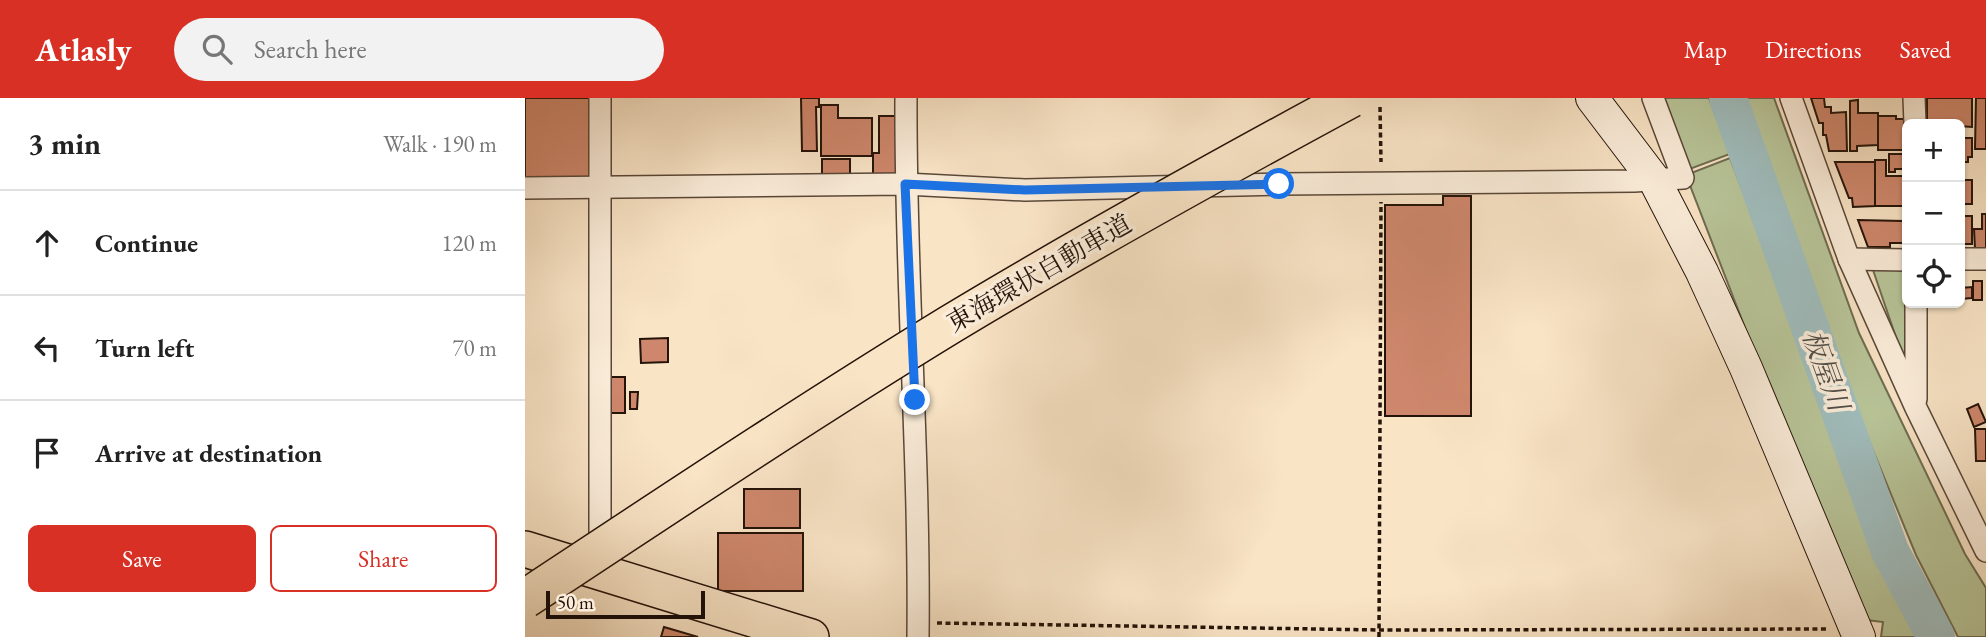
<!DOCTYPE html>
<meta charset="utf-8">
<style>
body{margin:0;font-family:"EB Garamond","Noto Serif JP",serif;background:#f2f2f2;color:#222}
.controls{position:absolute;right:21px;top:21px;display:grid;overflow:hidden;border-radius:10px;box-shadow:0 2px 5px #0004}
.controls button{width:63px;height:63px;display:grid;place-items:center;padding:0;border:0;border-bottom:2px solid #e0e0e0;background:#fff;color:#222;font:35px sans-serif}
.scale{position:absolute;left:21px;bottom:18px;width:159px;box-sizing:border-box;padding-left:7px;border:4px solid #241309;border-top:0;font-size:19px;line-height:24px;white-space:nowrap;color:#241309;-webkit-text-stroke:5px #fbedda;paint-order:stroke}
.stop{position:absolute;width:21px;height:21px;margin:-16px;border:5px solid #1a73e8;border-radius:50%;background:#fff}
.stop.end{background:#1a73e8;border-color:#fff;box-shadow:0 2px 7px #0008}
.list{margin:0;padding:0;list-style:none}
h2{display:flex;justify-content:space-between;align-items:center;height:91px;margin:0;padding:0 28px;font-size:30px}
h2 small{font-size:23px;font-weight:400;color:#767676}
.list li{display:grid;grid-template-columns:46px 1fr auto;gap:21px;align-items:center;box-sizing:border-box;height:105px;padding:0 28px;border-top:2px solid #e0e0e0}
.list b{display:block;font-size:26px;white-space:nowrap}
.list em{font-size:23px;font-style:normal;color:#767676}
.actions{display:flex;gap:14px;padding:21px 28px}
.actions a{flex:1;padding:16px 0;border:2px solid #d93025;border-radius:10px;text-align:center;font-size:24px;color:#d93025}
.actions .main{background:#d93025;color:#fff}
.icon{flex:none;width:38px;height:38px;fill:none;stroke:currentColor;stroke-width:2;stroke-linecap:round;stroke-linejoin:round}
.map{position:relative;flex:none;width:1461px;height:539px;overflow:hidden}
header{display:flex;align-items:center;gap:42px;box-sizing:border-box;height:98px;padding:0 35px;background:#d93025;color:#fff}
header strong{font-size:33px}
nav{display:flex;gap:38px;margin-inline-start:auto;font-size:24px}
.search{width:490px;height:63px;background:#f2f2f2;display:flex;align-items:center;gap:18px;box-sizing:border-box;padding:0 24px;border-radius:38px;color:#767676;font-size:26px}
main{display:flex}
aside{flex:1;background:#fff}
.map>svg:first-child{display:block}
.green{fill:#b8c599;stroke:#6e6c51;stroke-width:2}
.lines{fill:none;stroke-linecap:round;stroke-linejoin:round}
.river{stroke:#a0bdbd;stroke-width:38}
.building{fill:#ce876c;stroke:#241309;stroke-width:2}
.street-casing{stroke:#594738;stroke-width:24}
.secondary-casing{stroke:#241309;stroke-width:34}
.primary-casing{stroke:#241309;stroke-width:38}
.path{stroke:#241309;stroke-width:3.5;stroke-dasharray:5 3.5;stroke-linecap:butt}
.street{stroke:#fbedda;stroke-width:21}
.secondary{stroke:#fbedda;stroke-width:32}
.primary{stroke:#f9e4c6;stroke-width:35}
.highway-bridge-casing{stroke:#241309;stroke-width:41;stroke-linecap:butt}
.highway-bridge{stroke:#f9e4c6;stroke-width:38}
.route{stroke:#1a73e8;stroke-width:9}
.labels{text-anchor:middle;stroke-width:7;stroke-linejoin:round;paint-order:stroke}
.street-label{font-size:26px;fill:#241309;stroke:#fbedda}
.water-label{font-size:28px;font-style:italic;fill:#4f4e48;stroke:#fbedda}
</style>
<header>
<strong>Atlasly</strong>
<div class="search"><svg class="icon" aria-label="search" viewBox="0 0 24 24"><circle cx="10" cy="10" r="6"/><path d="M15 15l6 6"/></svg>Search here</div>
<nav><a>Map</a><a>Directions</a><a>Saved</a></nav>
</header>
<main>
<aside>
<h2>3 min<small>Walk · 190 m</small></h2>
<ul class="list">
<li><svg class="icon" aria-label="ahead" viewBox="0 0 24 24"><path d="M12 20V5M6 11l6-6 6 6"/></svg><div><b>Continue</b></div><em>120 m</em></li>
<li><svg class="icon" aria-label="left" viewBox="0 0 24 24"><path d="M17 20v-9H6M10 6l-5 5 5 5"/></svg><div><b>Turn left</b></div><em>70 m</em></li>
<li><svg class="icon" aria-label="arrive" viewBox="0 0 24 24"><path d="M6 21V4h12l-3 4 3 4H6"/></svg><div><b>Arrive at destination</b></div></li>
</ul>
<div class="actions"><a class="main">Save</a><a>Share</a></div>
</aside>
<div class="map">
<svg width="1461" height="539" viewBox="0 0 1461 539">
<rect width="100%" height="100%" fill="#f9e4c6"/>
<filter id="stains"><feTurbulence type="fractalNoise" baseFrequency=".00286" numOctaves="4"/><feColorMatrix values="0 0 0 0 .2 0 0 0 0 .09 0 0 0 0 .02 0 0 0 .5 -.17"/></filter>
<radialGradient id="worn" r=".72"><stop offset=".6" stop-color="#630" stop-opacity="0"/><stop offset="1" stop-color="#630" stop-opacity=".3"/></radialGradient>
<g class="green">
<polygon points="1134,0 1184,0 1205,56 1162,72"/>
<polygon points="1214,0 1249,0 1334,235 1440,456 1461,490 1461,539 1433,539 1391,457 1303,243"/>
<polygon points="1205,60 1378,513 1393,539 1356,539 1358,524 1342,522 1287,403 1161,77"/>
<polygon points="1382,168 1384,251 1378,260 1347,169"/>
</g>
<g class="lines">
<polyline class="river" points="1203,0 1365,453 1411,539"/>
</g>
<g class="building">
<rect x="0" y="0" width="66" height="79"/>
<polygon points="276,0 294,0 294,9 291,9 292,53 277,53"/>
<polygon points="1286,0 1299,0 1300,9 1306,9 1306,15 1321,14 1322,53 1304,53 1301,37 1298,37 1298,25 1294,25"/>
<polygon points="1402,0 1447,0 1447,29 1402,26"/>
<polygon points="1451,0 1461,0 1461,51 1450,51"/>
<polygon points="1333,2 1333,15 1353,15 1353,47 1332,48 1332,53 1325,53 1325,3"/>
<polygon points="296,7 313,7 313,20 347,20 347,58 296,58"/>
<polygon points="354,18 372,18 372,76 348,76 348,55 354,55"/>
<polygon points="1353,18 1371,18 1371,21 1380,21 1380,52 1353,52"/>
<polygon points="1435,40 1447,40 1447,59 1443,59 1443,64 1435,64"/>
<polygon points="1364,56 1381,56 1380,71 1370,71 1370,74 1364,74"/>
<rect x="297" y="61" width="28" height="15"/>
<polygon points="1350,62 1361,62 1361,78 1382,78 1380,108 1350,108"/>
<polygon points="1310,64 1350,64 1350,108 1328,109 1327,100 1324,100"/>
<polygon points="1435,82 1447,82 1447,106 1437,106 1437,109 1435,109"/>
<polygon points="918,98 946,98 946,318 860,318 860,107 918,107"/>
<polygon points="1457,116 1461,116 1461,151 1450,151 1449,131 1457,131"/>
<polygon points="1435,118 1447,118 1447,146 1436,146 1435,148"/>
<polygon points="1333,122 1378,123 1378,145 1365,145 1365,149 1343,149"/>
<rect x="1448" y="183" width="9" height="19"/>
<polygon points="1447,189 1447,200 1435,201 1435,190"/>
<polygon points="143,240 143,264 116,265 115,241"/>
<rect x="84" y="279" width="16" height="36"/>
<polygon points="105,294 113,294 112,311 105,311"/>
<polygon points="1453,306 1461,324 1449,329 1442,311"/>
<polygon points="1450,331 1461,331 1461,363 1451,363"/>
<rect x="219" y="391" width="56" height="39"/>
<rect x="193" y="435" width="85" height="58"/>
<polygon points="139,529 173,539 136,539"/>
</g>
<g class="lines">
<defs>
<g id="street">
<path d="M381 0C380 180 395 359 393 539"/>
<polyline points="1266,0 1324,161 1391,310 1461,453"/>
<polyline points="1389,0 1390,26"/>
<polyline points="0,90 380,86 500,92 754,86 1109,83 1158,80 1128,0"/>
<polyline points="1324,161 1382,162"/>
<polyline points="1435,161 1461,161"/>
<polyline points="1391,301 1391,205"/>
<polyline points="75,455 75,0"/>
</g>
<polyline id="secondary" points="1067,0 1130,83 1177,174 1221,270 1334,539"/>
<polyline id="primary" points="0,451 286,539"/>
</defs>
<use href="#street" class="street-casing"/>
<use href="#secondary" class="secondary-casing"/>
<use href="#primary" class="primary-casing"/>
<g class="path">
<polyline points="855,9 856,64"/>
<polyline points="412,525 854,532 1304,531"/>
<polyline points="854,539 856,104"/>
</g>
<use href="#street" class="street"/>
<use href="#secondary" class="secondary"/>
<use href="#primary" class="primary"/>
<defs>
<path id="highway-bridge" d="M0 501C141 408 282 314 426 226 557 147 691 73 826 0"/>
</defs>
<use href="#highway-bridge" class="highway-bridge-casing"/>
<use href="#highway-bridge" class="highway-bridge"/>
</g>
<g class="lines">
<polyline class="route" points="390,302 380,86 500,92 754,86"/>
</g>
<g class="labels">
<g class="street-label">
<text transform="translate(514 175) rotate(-30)" y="9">東海環状自動車道</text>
</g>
<g class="water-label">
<text transform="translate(1301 272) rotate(70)" y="10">板屋川</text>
</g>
</g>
<rect width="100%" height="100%" filter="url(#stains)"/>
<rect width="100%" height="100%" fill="url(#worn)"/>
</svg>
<div class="controls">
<button>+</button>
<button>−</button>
<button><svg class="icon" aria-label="locate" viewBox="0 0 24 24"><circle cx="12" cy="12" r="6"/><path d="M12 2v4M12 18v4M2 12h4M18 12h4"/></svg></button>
</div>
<div class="scale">50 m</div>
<div class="stop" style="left:754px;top:86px"></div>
<div class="stop end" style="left:390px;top:302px"></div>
</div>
</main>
